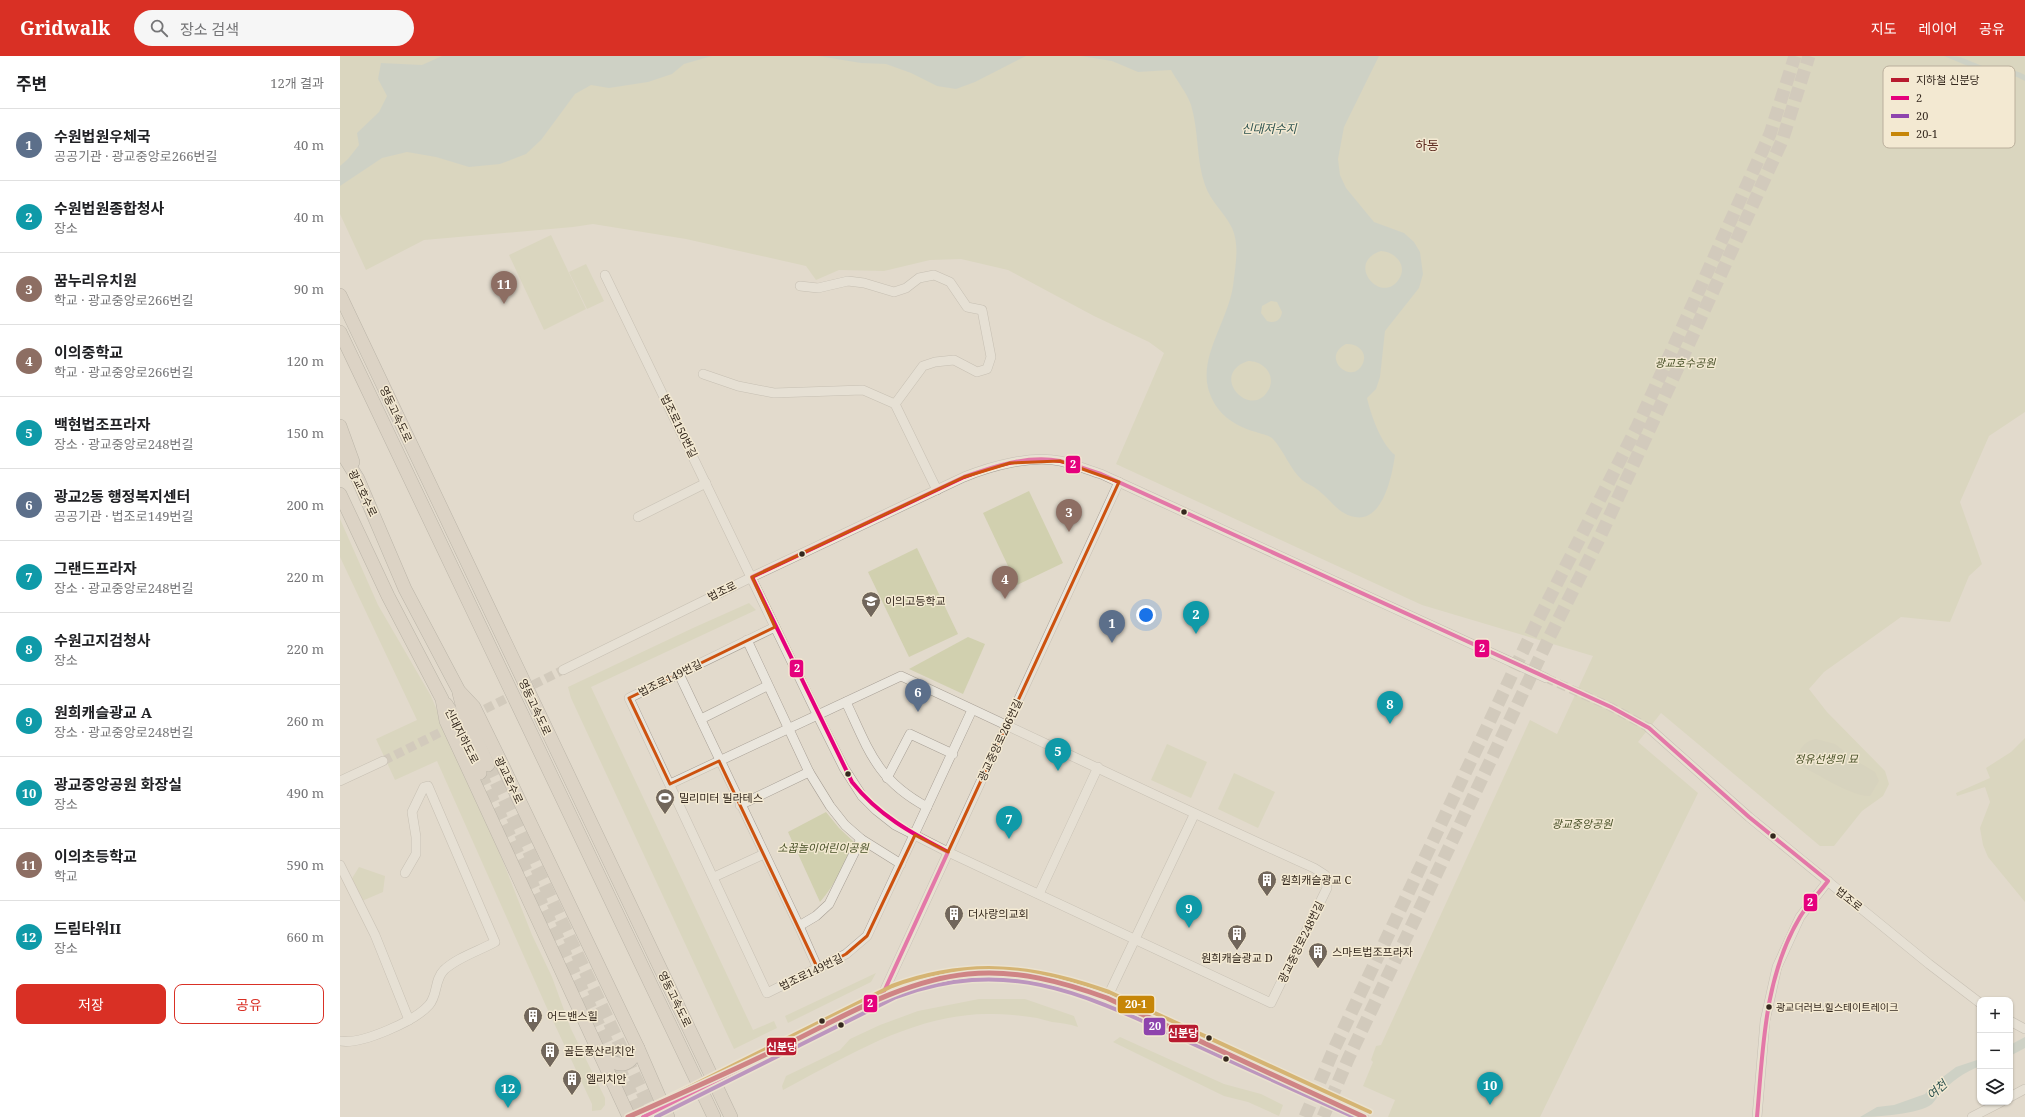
<!DOCTYPE html>
<html lang="ko">
<meta charset="utf-8">
<style>
body{margin:0;font-family:"Noto Serif","Noto Sans KR",serif;background:#f6f6f6;color:#202124}
.controls{position:absolute;right:12px;bottom:12px;display:grid;overflow:hidden;border-radius:8px;box-shadow:0 1px 3px #0004}
.controls button{width:36px;height:36px;display:grid;place-items:center;padding:0;border:0;border-bottom:1px solid #e0e0e0;background:#fff;color:#202124;font:20px sans-serif}
.you{position:absolute;left:806px;top:559px;width:14px;height:14px;margin:-10px;border:3px solid #fff;border-radius:50%;background:#1a73e8;box-shadow:0 0 0 6px #1a73e833}
.badge{display:grid;place-items:center;width:26px;height:26px;border-radius:50%;background:#d93025;color:#fff;font-size:13px;font-weight:700}
.pin{position:absolute;translate:-50% -33px;filter:drop-shadow(0 1px 2px #0008)}
.pin::after{content:'';position:absolute;top:21px;width:14px;height:12px;background:inherit;clip-path:polygon(0 0,100% 0,50% 100%)}
.list{margin:0;padding:0;list-style:none}
h2{display:flex;justify-content:space-between;align-items:center;height:52px;margin:0;padding:0 16px;font-size:17px}
h2 small{font-size:13px;font-weight:400;color:#757577}
.list li{display:grid;grid-template-columns:26px 1fr auto;gap:12px;align-items:center;box-sizing:border-box;height:72px;padding:0 16px;border-top:1px solid #e0e0e0}
.list b{display:block;font-size:15px;white-space:nowrap}
.list p{margin:0;font-size:13px;white-space:nowrap;color:#757577}
.list em{font-size:13px;font-style:normal;color:#757577}
.actions{display:flex;gap:8px;padding:12px 16px}
.actions a{flex:1;padding:9px 0;border:1px solid #d93025;border-radius:8px;text-align:center;font-size:14px;color:#d93025}
.actions .main{background:#d93025;color:#fff}
.icon{flex:none;width:22px;height:22px;fill:none;stroke:currentColor;stroke-width:2;stroke-linecap:round;stroke-linejoin:round}
.map{position:relative;flex:none;width:1685px;height:1061px;overflow:hidden}
header{display:flex;align-items:center;gap:24px;box-sizing:border-box;height:56px;padding:0 20px;background:#d93025;color:#fff}
header strong{font-size:19px}
nav{display:flex;gap:22px;margin-inline-start:auto;font-size:14px}
.search{width:280px;height:36px;background:#f6f6f6;display:flex;align-items:center;gap:10px;box-sizing:border-box;padding:0 14px;border-radius:22px;color:#757577;font-size:15px}
main{display:flex}
aside{flex:1;background:#fff}
.map>svg:first-child{display:block}
.green{fill:#d1d0af}
.cemetery{fill:#cbcaae}
.water{fill:#b7c6bd;fill-rule:evenodd}
.lines{fill:none;stroke-linecap:round;stroke-linejoin:round}
.minor-tunnel{stroke:#bfb6a9;stroke-width:9;stroke-dasharray:9 4.5;stroke-linecap:butt}
.major-tunnel{stroke:#bfb6a9;stroke-width:11;stroke-dasharray:11 5.5;stroke-linecap:butt}
.highway-tunnel{stroke:#bfb6a9;stroke-width:13;stroke-dasharray:13 6;stroke-linecap:butt}
.minor-casing{stroke:#a79f95;stroke-width:10}
.major-casing{stroke:#8c857c;stroke-width:12}
.highway-casing{stroke:#8c857c;stroke-width:14}
.minor{stroke:#eae6dd;stroke-width:9}
.major{stroke:#e1dccf;stroke-width:11}
.highway{stroke:#d4cbbd;stroke-width:13}
.bus-1-casing{stroke:#f3e9d2;stroke-width:7}
.bus-2-casing{stroke:#f3e9d2;stroke-width:7}
.bus-3-casing{stroke:#f3e9d2;stroke-width:7}
.bus-1{stroke:#e5007d;stroke-width:4}
.bus-2{stroke:#8e44ad;stroke-width:4}
.bus-3{stroke:#c68608;stroke-width:4}
.metro-1-casing{stroke:#f3e9d2;stroke-width:8}
.metro-1{stroke:#b81b30;stroke-width:5}
.marked{fill:none;stroke:#cd520f;stroke-width:3;stroke-linejoin:round}
.bus-dot{fill:#34281e;stroke:#f3e9d2;stroke-width:1.5}
.labels{text-anchor:middle;stroke-width:3;stroke-linejoin:round;paint-order:stroke}
.bus-label{font-size:10px;fill:#34281e;stroke:#f3e9d2;text-anchor:start}
.park-label{font-size:11px;font-style:italic;fill:#464f26;stroke:#f3e9d2}
.street-label{font-size:11px;fill:#34281e;stroke:#f3e9d2}
.poi-label{font-size:11px;fill:#34281e;stroke:#f3e9d2;text-anchor:start}
.water-label{font-size:12px;font-style:italic;fill:#2e5350;stroke:#f3e9d2}
.quarter-label{font-size:13px;fill:#5e2c20;stroke:#f3e9d2}
.key{fill:#f3e9d2;stroke:#baaf9c;stroke-width:1}
.key-label{font-size:11px;fill:#34281e}
.line-badge{stroke:#f3e9d2;stroke-width:1.5}
.badge-label{font-size:11px;text-anchor:middle;font-weight:bold;fill:#fff}
</style>
<header>
<strong>Gridwalk</strong>
<div class="search"><svg class="icon" aria-label="search" viewBox="0 0 24 24"><circle cx="10" cy="10" r="6"/><path d="M15 15l6 6"/></svg>장소 검색</div>
<nav><a>지도</a><a>레이어</a><a>공유</a></nav>
</header>
<main>
<aside>
<h2>주변<small>12개 결과</small></h2>
<ul class="list">
<li><span class="badge" style="background:#5c6f8a">1</span><div><b>수원법원우체국</b><p>공공기관 · 광교중앙로266번길</p></div><em>40 m</em></li>
<li><span class="badge" style="background:#0f9aa8">2</span><div><b>수원법원종합청사</b><p>장소</p></div><em>40 m</em></li>
<li><span class="badge" style="background:#8d6e63">3</span><div><b>꿈누리유치원</b><p>학교 · 광교중앙로266번길</p></div><em>90 m</em></li>
<li><span class="badge" style="background:#8d6e63">4</span><div><b>이의중학교</b><p>학교 · 광교중앙로266번길</p></div><em>120 m</em></li>
<li><span class="badge" style="background:#0f9aa8">5</span><div><b>백현법조프라자</b><p>장소 · 광교중앙로248번길</p></div><em>150 m</em></li>
<li><span class="badge" style="background:#5c6f8a">6</span><div><b>광교2동 행정복지센터</b><p>공공기관 · 법조로149번길</p></div><em>200 m</em></li>
<li><span class="badge" style="background:#0f9aa8">7</span><div><b>그랜드프라자</b><p>장소 · 광교중앙로248번길</p></div><em>220 m</em></li>
<li><span class="badge" style="background:#0f9aa8">8</span><div><b>수원고지검청사</b><p>장소</p></div><em>220 m</em></li>
<li><span class="badge" style="background:#0f9aa8">9</span><div><b>원희캐슬광교 A</b><p>장소 · 광교중앙로248번길</p></div><em>260 m</em></li>
<li><span class="badge" style="background:#0f9aa8">10</span><div><b>광교중앙공원 화장실</b><p>장소</p></div><em>490 m</em></li>
<li><span class="badge" style="background:#8d6e63">11</span><div><b>이의초등학교</b><p>학교</p></div><em>590 m</em></li>
<li><span class="badge" style="background:#0f9aa8">12</span><div><b>드림타워II</b><p>장소</p></div><em>660 m</em></li>
</ul>
<div class="actions"><a class="main">저장</a><a>공유</a></div>
</aside>
<div class="map">
<svg width="1685" height="1061" viewBox="0 0 1685 1061">
<rect width="100%" height="100%" fill="#e2dacc"/>
<g class="green">
<polygon points="0,0 1685,0 1685,356 1649,380 1620,446 1642,508 1629,520 1610,566 1561,561 1484,616 1469,633 1487,656 1545,715 1549,728 1543,740 1522,755 1494,790 1480,790 1321,657 1298,686 1358,737 1200,1061 1048,1061 1055,1044 1023,1030 1033,1006 1031,1004 1036,990 1041,989 1190,664 1217,678 1253,600 1082,549 776,408 824,297 809,286 754,260 668,214 621,203 590,204 544,215 499,214 476,224 466,210 346,183 253,168 233,171 84,184 26,214 0,158"/>
<polygon points="211,179 246,253 204,274 169,199"/>
<polygon points="246,208 264,245 247,253 229,216"/>
<polygon points="689,435 723,507 677,529 643,457"/>
<polygon points="0,463 38,549 91,640 126,724 137,744 162,803 192,879 212,921 231,973 265,1042 265,1049 261,1054 252,1055 252,1048 206,950 97,705 55,724 36,683 77,664 0,501"/>
<polygon points="577,492 618,578 569,601 528,516"/>
<polygon points="409,547 416,554 251,631 413,974 434,965 437,972 394,993 231,642 228,631 353,572"/>
<polygon points="628,581 645,588 623,638 569,613"/>
<polygon points="1685,682 1685,846 1648,801 1643,789 1640,772 1650,746 1645,731 1617,740 1616,737 1650,722 1646,712 1671,696"/>
<polygon points="827,688 867,706 851,742 811,724"/>
<polygon points="894,717 935,736 918,772 878,753"/>
<path d="M486 756 499 772 514 786C504 807 496 828 480 846L448 776Z"/>
<polygon points="19,811 45,820 43,836 22,845 11,824"/>
<polygon points="536,917 531,926 448,967 445,960"/>
<path d="M639 943H685L734 960 738 971C729 968 721 967 712 966 707 965 702 963 697 962 680 959 663 958 646 958 572 959 506 1001 443 1034L442 1030 446 1020 500 994 510 983 540 969 578 955Z"/>
<polygon points="780,981 884,1028 921,1038 943,1049 939,1060 908,1046 884,1040 773,986"/>
</g>
<path class="cemetery" d="M1476 683 1495 688 1515 704 1535 716 1539 725 1530 740C1514 742 1472 715 1456 707 1458 695 1463 685 1476 683Z"/>
<g class="water">
<polygon points="102,0 372,0 344,8 332,18 308,26 269,32 251,29 235,38 201,84 186,98 160,108 129,111 96,101 67,96 42,102 0,130 0,110 8,103 19,89 17,77 39,56 47,40 38,23 41,7 82,9"/>
<polygon points="478,0 686,0 635,26 616,33 597,30 571,17 546,8 521,7"/>
<path d="M741 0H1039L1004 71 998 103 1000 119 1006 132 1034 166 1064 177 1074 186 1080 196 1083 218 1079 232 1045 275 1040 321 1036 333 1027 342C1031 359 1041 388 1055 399 1052 420 1043 466 1015 461 999 459 990 443 978 434 973 430 967 428 962 424 950 413 944 395 933 383 929 379 921 378 916 376 892 369 875 357 868 332 860 299 888 264 893 230 895 212 900 189 892 172 885 157 870 145 865 129 856 104 859 75 851 49 847 37 837 25 831 14L798 16 772 5ZM1041 195C1055 196 1068 209 1059 223 1042 250 1004 207 1041 195ZM931 245 937 246 942 256C941 264 935 268 927 265L921 257 922 250ZM1006 288C1016 287 1028 295 1023 307 1013 331 979 302 1006 288ZM908 305C923 305 936 318 929 333 912 366 867 319 908 305Z"/>
<path d="M1604 0C1625 0 1625 4 1643 10 1656 14 1672 11 1685 19V25L1677 21 1642 16Z"/>
<polygon points="1685,981 1685,992 1670,1000 1670,989"/>
<path d="M1640 1003V1010C1625 1016 1610 1026 1600 1038 1597 1041 1595 1045 1592 1048 1580 1058 1536 1061 1520 1061L1537 1051 1554 1049 1585 1038 1596 1026 1616 1011Z"/>
</g>
<g class="lines">
<g class="minor-tunnel">
<polyline points="1206,622 1271,651 1309,672"/>
<polyline points="133,659 223,614"/>
<polyline points="43,705 113,670"/>
</g>
<g class="major-tunnel">
<polyline points="338,1044 405,1010"/>
<polyline points="1005,1050 1028,1061"/>
</g>
<g class="highway-tunnel">
<polyline points="148,709 314,1061"/>
<polyline points="140,717 302,1061"/>
<polyline points="965,1061 994,993 1194,572 1297,371 1430,78 1455,0"/>
<polyline points="983,1061 1009,1001 1210,580 1259,483 1346,294 1442,85 1469,0"/>
</g>
<defs>
<g id="minor">
<path d="M265 219 478 660 504 712 522 740 536 754 555 769 608 796 931 947 987 832 985 819 974 812C836 750 699 684 561 620 484 656 407 692 330 728"/>
<polyline points="460,230 478,232 508,225 524,227 554,236 566,232 579,222 594,219 610,226 627,251 642,254 651,301 647,313 637,316 614,304 595,306 583,310 555,348 597,434"/>
<polyline points="363,318 398,330 434,337 523,334 555,348"/>
<polyline points="298,461 366,427"/>
<polyline points="435,571 289,642 427,937 506,898 527,880 632,654"/>
<polyline points="407,584 469,716 490,750 505,769 521,783 561,808"/>
<path d="M223 614 412 521 624 421C651 410 691 399 720 405 734 408 748 414 761 418L1206 622"/>
<polyline points="339,618 459,870 478,913"/>
<path d="M506 646C529 695 537 724 587 751"/>
<polyline points="361,663 427,630"/>
<polyline points="1309,672 1409,761 1589,908 1640,947"/>
<polyline points="547,722 570,678 613,698"/>
<polyline points="0,725 43,705"/>
<polyline points="400,749 469,716"/>
<polyline points="0,809 35,879 69,964"/>
<polyline points="374,821 424,798"/>
<polyline points="699,838 758,711"/>
<polyline points="459,870 476,860 489,848 521,783"/>
<polyline points="541,942 779,426"/>
<polyline points="767,942 854,759"/>
<polyline points="1670,965 1685,973"/>
<path d="M0 985C21 989 75 965 89 949 98 939 94 924 104 914 118 901 139 895 155 886L88 730 84 731 72 756 76 781V798L65 817"/>
<polyline points="1670,1041 1685,1033"/>
<polyline points="1417,1061 1425,965 1437,911 1460,861 1488,825"/>
<polyline points="1632,1061 1661,1046"/>
</g>
<g id="major">
<path d="M405 1010C440 993 474 976 508 959 533 946 559 932 586 925 649 908 707 918 767 942L1005 1050"/>
<polyline points="303,1061 338,1044"/>
</g>
<g id="highway">
<polyline points="0,239 391,1061"/>
<polyline points="0,276 374,1061"/>
<polyline points="0,370 13,406"/>
<polyline points="0,394 18,423 65,533 119,635 134,651 160,704 298,992 328,1061"/>
<polyline points="0,438 48,540 102,643 106,665 289,1061"/>
<polyline points="119,637 124,656 148,709"/>
<polyline points="106,648 115,662 140,717"/>
<path d="M261 1000C279 1011 289 1013 298 992"/>
</g>
</defs>
<use href="#minor" class="minor-casing"/>
<use href="#major" class="major-casing"/>
<use href="#highway" class="highway-casing"/>
<use href="#minor" class="minor"/>
<use href="#major" class="major"/>
<use href="#highway" class="highway"/>
<defs>
<path id="bus-1" d="M303 1061 541 942 608 796C571 777 538 759 512 726L412 521 624 421C654 410 688 399 720 405 734 408 747 414 761 418L1271 651 1309 672 1409 761 1488 825C1479 837 1468 848 1460 861 1424 921 1423 993 1417 1061"/>
<path id="bus-2" d="M316 1061 556 941C671 899 748 940 851 987 905 1012 959 1036 1014 1061"/>
<path id="bus-3" d="M300 1056 552 930C628 902 694 909 769 936L1030 1056"/>
</defs>
<use href="#bus-1" class="bus-1-casing"/>
<use href="#bus-2" class="bus-2-casing"/>
<use href="#bus-3" class="bus-3-casing"/>
<use href="#bus-1" class="bus-1"/>
<use href="#bus-2" class="bus-2"/>
<use href="#bus-3" class="bus-3"/>
<defs>
<path id="metro-1" d="M288 1061C338 1039 388 1017 437 993 498 964 559 925 628 918 676 913 723 926 767 942L1024 1061"/>
</defs>
<use href="#metro-1" class="metro-1-casing"/>
<use href="#metro-1" class="metro-1"/>
</g>
<path d="M0 0H1685V1061H0ZM720 405 779 426 608 796 575 779 527 880 506 898 478 913 379 705 330 728 289 642 435 571 412 521 624 421 670 407Z" fill="#e2dacc" fill-opacity=".55" fill-rule="evenodd"/>
<path class="marked" d="M720 405 779 426 608 796 575 779 527 880 506 898 478 913 379 705 330 728 289 642 435 571 412 521 624 421 670 407Z"/>
<defs>
<symbol id="school-pin" viewBox="-11 -11 22 30"><path d="M0 17L-7.5 6A9.5 9.5 0 1 1 7.5 6Z" fill="#71665b" stroke="#f3e9d2"/><path d="M0-5L7-2L0 1L-7-2ZM-4 1L0 2.5L4 1V4Q0 6-4 4Z" fill="#fff"/></symbol>
<symbol id="stadium-pin" viewBox="-11 -11 22 30"><path d="M0 17L-7.5 6A9.5 9.5 0 1 1 7.5 6Z" fill="#71665b" stroke="#f3e9d2"/><path d="M0-5a6.5 5 0 1 0 0 10a6.5 5 0 1 0 0-10ZM-3.5-1.8h7v3.6h-7Z" fill="#fff"/></symbol>
<symbol id="building-pin" viewBox="-11 -11 22 30"><path d="M0 17L-7.5 6A9.5 9.5 0 1 1 7.5 6Z" fill="#71665b" stroke="#f3e9d2"/><path d="M-4-6H4V6H1V3H-1V6H-4ZM-2.5-4.3h1.7v1.8h-1.7ZM.8-4.3h1.7v1.8H.8ZM-2.5-1h1.7V.8h-1.7ZM.8-1h1.7V.8H.8Z" fill="#fff"/></symbol>
</defs>
<g fill-rule="evenodd">
<use href="#school-pin" x="520" y="534" width="22" height="30"/>
<use href="#stadium-pin" x="314" y="731" width="22" height="30"/>
<use href="#building-pin" x="916" y="813" width="22" height="30"/>
<use href="#building-pin" x="603" y="847" width="22" height="30"/>
<use href="#building-pin" x="886" y="867" width="22" height="30"/>
<use href="#building-pin" x="967" y="885" width="22" height="30"/>
<use href="#building-pin" x="182" y="949" width="22" height="30"/>
<use href="#building-pin" x="199" y="984" width="22" height="30"/>
<use href="#building-pin" x="221" y="1012" width="22" height="30"/>
</g>
<g class="bus-dot">
<circle cx="844" cy="456" r="3.5"/>
<circle cx="462" cy="498" r="3.5"/>
<circle cx="508" cy="718" r="3.5"/>
<circle cx="1433" cy="780" r="3.5"/>
<circle cx="1429" cy="951" r="3.5"/>
<circle cx="482" cy="965" r="3.5"/>
<circle cx="501" cy="969" r="3.5"/>
<circle cx="869" cy="982" r="3.5"/>
<circle cx="886" cy="1003" r="3.5"/>
</g>
<g class="labels">
<g class="bus-label">
<text x="1436" y="955">광교더러브.힐스테이트레이크</text>
</g>
<g class="park-label">
<text x="1345" y="311">광교호수공원</text>
<text x="1486" y="707">정유선생의 묘</text>
<text x="1242" y="772">광교중앙공원</text>
<text x="483" y="796">소꿉놀이어린이공원</text>
</g>
<g class="street-label">
<text transform="translate(56 358) rotate(65)" y="4">영동고속도로</text>
<text transform="translate(339 370) rotate(64)" y="4">법조로150번길</text>
<text transform="translate(23 437) rotate(64)" y="4">광교호수로</text>
<text transform="translate(382 535) rotate(-26)" y="4">법조로</text>
<text transform="translate(330 622) rotate(-26)" y="4">법조로149번길</text>
<text transform="translate(195 651) rotate(65)" y="4">영동고속도로</text>
<text transform="translate(122 680) rotate(63)" y="4">신대지하도로</text>
<text transform="translate(660 684) rotate(-65)" y="4">광교중앙로266번길</text>
<text transform="translate(169 724) rotate(64)" y="4">광교호수로</text>
<text transform="translate(1509 843) rotate(39)" y="4">법조로</text>
<text transform="translate(961 886) rotate(-64)" y="4">광교중앙로248번길</text>
<text transform="translate(471 916) rotate(-26)" y="4">법조로149번길</text>
<text transform="translate(335 943) rotate(64)" y="4">영동고속도로</text>
</g>
<g class="poi-label">
<text x="545" y="549">이의고등학교</text>
<text x="339" y="746">밀리미터 필라테스</text>
<text x="941" y="828">원희캐슬광교 C</text>
<text x="628" y="862">더사랑의교회</text>
<text x="992" y="900">스마트법조프라자</text>
<text x="897" y="906" text-anchor="middle">원희캐슬광교 D</text>
<text x="207" y="964">어드밴스힐</text>
<text x="224" y="999">골든풍산리치안</text>
<text x="246" y="1027">엘리치안</text>
</g>
<g class="water-label">
<text x="929" y="77">신대저수지</text>
<text transform="translate(1597 1034) rotate(-42)" y="4">여천</text>
</g>
<g class="quarter-label">
<text x="1087" y="94">하동</text>
</g>
</g>
<rect x="1543" y="10" width="132" height="82" rx="6" class="key"/>
<rect x="1551" y="22" width="18" height="4" fill="#b81b30"/>
<rect x="1551" y="40" width="18" height="4" fill="#e5007d"/>
<rect x="1551" y="58" width="18" height="4" fill="#8e44ad"/>
<rect x="1551" y="76" width="18" height="4" fill="#c68608"/>
<g class="key-label">
<text x="1576" y="28">지하철 신분당</text>
<text x="1576" y="46">2</text>
<text x="1576" y="64">20</text>
<text x="1576" y="82">20-1</text>
</g>
<g class="line-badge">
<rect x="725" y="399" width="16" height="19" rx="4" fill="#e5007d"/>
<rect x="1134" y="583" width="16" height="19" rx="4" fill="#e5007d"/>
<rect x="449" y="603" width="15" height="19" rx="4" fill="#e5007d"/>
<rect x="1463" y="837" width="15" height="19" rx="4" fill="#e5007d"/>
<rect x="523" y="938" width="15" height="19" rx="4" fill="#e5007d"/>
<rect x="777" y="939" width="38" height="19" rx="4" fill="#c68608"/>
<rect x="803" y="961" width="23" height="19" rx="4" fill="#8e44ad"/>
<rect x="828" y="968" width="31" height="19" rx="4" fill="#b81b30"/>
<rect x="426" y="981" width="31" height="19" rx="4" fill="#b81b30"/>
</g>
<g class="badge-label">
<text x="733" y="412">2</text>
<text x="1142" y="596">2</text>
<text x="457" y="616">2</text>
<text x="1470" y="850">2</text>
<text x="530" y="951">2</text>
<text x="796" y="952">20-1</text>
<text x="815" y="974">20</text>
<text x="843" y="981">신분당</text>
<text x="442" y="995">신분당</text>
</g>
</svg>
<div class="controls">
<button>+</button>
<button>−</button>
<button><svg class="icon" aria-label="layers" viewBox="0 0 24 24"><path d="M12 4l9 5-9 5-9-5zM3 14l9 5 9-5"/></svg></button>
</div>
<div class="you"></div>
<div class="pin badge" style="left:772px;top:587px;background:#5c6f8a">1</div>
<div class="pin badge" style="left:856px;top:578px;background:#0f9aa8">2</div>
<div class="pin badge" style="left:729px;top:476px;background:#8d6e63">3</div>
<div class="pin badge" style="left:665px;top:543px;background:#8d6e63">4</div>
<div class="pin badge" style="left:718px;top:715px;background:#0f9aa8">5</div>
<div class="pin badge" style="left:578px;top:656px;background:#5c6f8a">6</div>
<div class="pin badge" style="left:669px;top:783px;background:#0f9aa8">7</div>
<div class="pin badge" style="left:1050px;top:668px;background:#0f9aa8">8</div>
<div class="pin badge" style="left:849px;top:872px;background:#0f9aa8">9</div>
<div class="pin badge" style="left:1150px;top:1049px;background:#0f9aa8">10</div>
<div class="pin badge" style="left:164px;top:248px;background:#8d6e63">11</div>
<div class="pin badge" style="left:168px;top:1052px;background:#0f9aa8">12</div>
</div>
</main>
